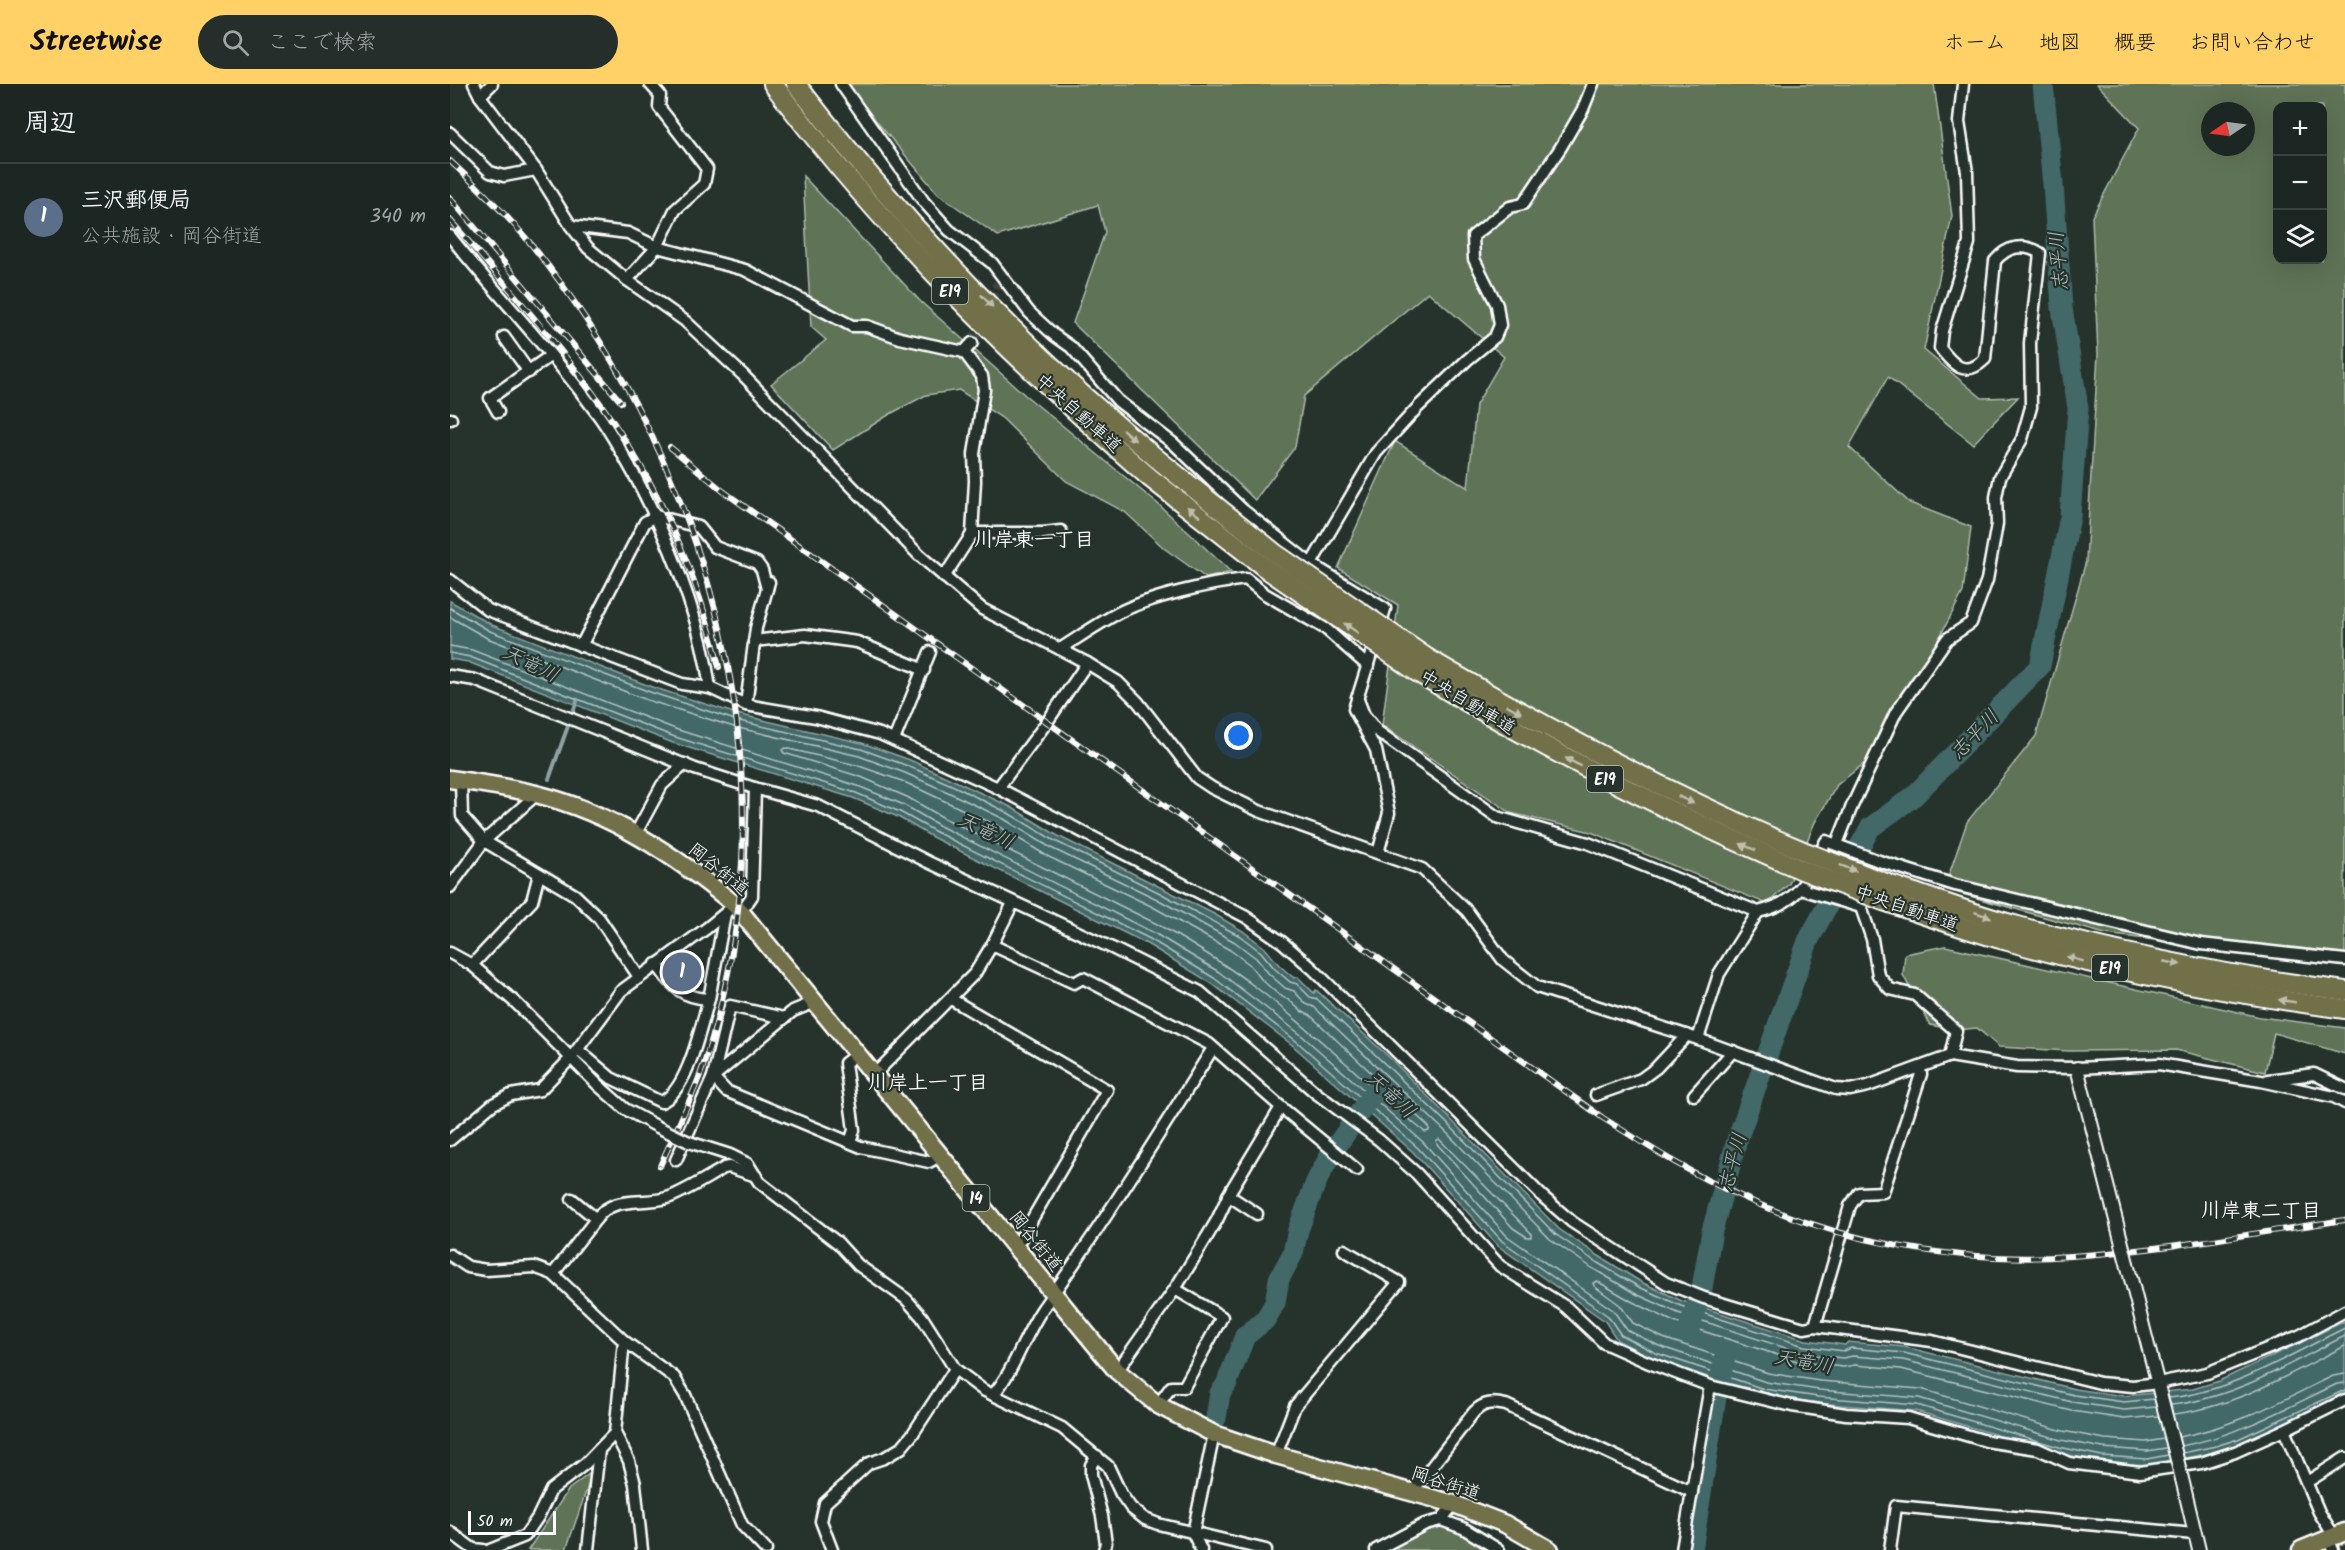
<!DOCTYPE html>
<html lang="ja">
<meta charset="utf-8">
<style>
body{margin:0;font-family:Kalam,"Klee One",sans-serif;background:#252e2a;color:#f1f3f6}
.controls{position:absolute;right:18px;top:18px;display:grid;overflow:hidden;border-radius:12px;box-shadow:0 6px 24px #0002}
.controls button{width:54px;height:54px;display:grid;place-items:center;padding:0;border:0;border-bottom:2px solid #3a4340;background:#1c2622;color:#f1f3f6;font:30px sans-serif}
.compass{position:absolute;left:1751px;top:18px;width:54px;height:54px;border-radius:50%;background:#1c2622;box-shadow:0 6px 24px #0002;rotate:257deg}
.scale{position:absolute;left:18px;bottom:15px;width:88px;box-sizing:border-box;padding-left:6px;border:3px solid #fff;border-top:0;font-size:16px;line-height:21px;white-space:nowrap;color:#fff;-webkit-text-stroke:4px #26332d;paint-order:stroke}
.you{position:absolute;left:789px;top:652px;width:21px;height:21px;margin:-15px;border:4px solid #fff;border-radius:50%;background:#1a73e8;box-shadow:0 0 0 9px #1a73e833}
.badge{display:grid;place-items:center;width:39px;height:39px;border-radius:50%;background:#ffd166;color:#fff;font-size:20px;font-weight:700}
.pin{position:absolute;translate:-50% -50%;border:3px solid #fff;box-shadow:0 2px 6px #0006}
.list{margin:0;padding:0;list-style:none}
h2{display:flex;justify-content:space-between;align-items:center;height:78px;margin:0;padding:0 24px;font-size:26px}
h2 small{font-size:20px;font-weight:400;color:#a0a5a5}
.list li{display:grid;grid-template-columns:39px 1fr auto;gap:18px;align-items:center;box-sizing:border-box;height:108px;padding:0 24px;border-top:2px solid #3a4340}
.list b{display:block;font-size:22px;white-space:nowrap}
.list p{margin:0;font-size:20px;white-space:nowrap;color:#a0a5a5}
.list em{font-size:20px;font-style:normal;color:#a0a5a5}
.icon{flex:none;width:33px;height:33px;fill:none;stroke:currentColor;stroke-width:2;stroke-linecap:round;stroke-linejoin:round}
.map{position:relative;flex:none;width:1895px;height:1466px;overflow:hidden}
header{display:flex;align-items:center;gap:36px;box-sizing:border-box;height:84px;padding:0 30px;background:#ffd166;color:#111}
header strong{font-size:28px}
nav{display:flex;gap:33px;margin-inline-start:auto;font-size:21px}
.search{width:420px;height:54px;background:#252e2a;display:flex;align-items:center;gap:15px;box-sizing:border-box;padding:0 21px;border-radius:33px;color:#a0a5a5;font-size:22px}
main{display:flex}
aside{flex:1;background:#1c2622}
.map>svg:first-child{display:block}
.green{fill:#5e7357;stroke:#aeb9ab;stroke-width:1.5;fill-rule:evenodd}
.water{fill:#436868;stroke:#8ea4a4;stroke-width:1.5}
.lines{fill:none;stroke-linecap:round;stroke-linejoin:round}
.shore{stroke:#b4c3c3;stroke-width:1.5}
.stream{stroke:#8ea4a4;stroke-width:4}
.river{stroke:#436868;stroke-width:21}
.minor-tunnel{stroke:#3c4742;stroke-width:10;stroke-dasharray:10 5;stroke-linecap:butt}
.minor-casing{stroke:#fff;stroke-width:15}
.tertiary-casing{stroke:#fff;stroke-width:16}
.primary-casing{stroke:#fff;stroke-width:21}
.motorway-casing{stroke:#fff;stroke-width:22}
.minor{stroke:#26332d;stroke-width:10}
.tertiary{stroke:#26332d;stroke-width:12}
.primary{stroke:#71704a;stroke-width:16}
.motorway{stroke:#71704a;stroke-width:18}
.rail-casing{stroke:#fff;stroke-width:6}
.rail{stroke:#26332d;stroke-width:4;stroke-dasharray:11;stroke-linecap:butt}
.minor-bridge-casing{stroke:#fff;stroke-width:15;stroke-linecap:butt}
.tertiary-bridge-casing{stroke:#fff;stroke-width:16;stroke-linecap:butt}
.motorway-bridge-casing{stroke:#fff;stroke-width:22;stroke-linecap:butt}
.minor-bridge{stroke:#26332d;stroke-width:10}
.tertiary-bridge{stroke:#26332d;stroke-width:12}
.motorway-bridge{stroke:#71704a;stroke-width:18}
.oneway{fill:#bfbfae}
.labels{text-anchor:middle;stroke-width:4.5;stroke-linejoin:round;paint-order:stroke}
.shield{fill:#26332d;stroke:#bec2c0;stroke-width:1.5}
.shield-label{font-size:16px;font-weight:bold;fill:#fff}
.street-label{font-size:18px;fill:#fff;stroke:#26332d}
.water-label{font-size:20px;font-style:italic;fill:#abb;stroke:#26332d}
.neighbourhood-label{font-size:20px;font-weight:bold;fill:#fff;stroke:#26332d}
</style>
<header>
<strong>Streetwise</strong>
<div class="search"><svg class="icon" aria-label="search" viewBox="0 0 24 24"><circle cx="10" cy="10" r="6"/><path d="M15 15l6 6"/></svg>ここで検索</div>
<nav><a>ホーム</a><a>地図</a><a>概要</a><a>お問い合わせ</a></nav>
</header>
<main>
<aside>
<h2>周辺<small></small></h2>
<ul class="list">
<li><span class="badge" style="background:#5c6f8a">1</span><div><b>三沢郵便局</b><p>公共施設 · 岡谷街道</p></div><em>340 m</em></li>
</ul>
</aside>
<div class="map">
<svg width="1895" height="1466" viewBox="0 0 1895 1466">
<rect width="100%" height="100%" fill="#26332d"/>
<filter id="ink" filterUnits="userSpaceOnUse"><feTurbulence type="fractalNoise" baseFrequency=".0167" numOctaves="2"/><feDisplacementMap in="SourceGraphic" scale="12" xChannelSelector="R" yChannelSelector="G"/><feConvolveMatrix kernelMatrix="1 2 1 2 8 2 1 2 1" color-interpolation-filters="sRGB"/></filter>
<g filter="url(#ink)">
<g class="green">
<polygon points="395,0 1484,0 1502,132 1474,266 1532,314 1568,313 1523,360 1438,293 1399,363 1460,419 1521,443 1513,508 1431,666 1387,701 1365,738 1339,800 1317,820 1141,748 1061,729 932,641 948,521 888,484 945,357 1018,404 1026,321 1054,273 978,208 854,312 845,363 805,416 623,239 655,148 648,121 548,152 488,110"/>
<path d="M1647 0H1895V879L1655 850 1494 805 1517 738 1586 652 1636 477 1648 270 1642 133 1689 44ZM1828 22H1872V176H1828ZM1760 27H1796V63H1760Z"/>
<polygon points="353,92 471,218 575,311 708,420 781,488 756,494 715,465 675,428 616,397 552,334 509,306 476,311 440,330 383,366 321,300 376,256 361,243"/>
<polygon points="1495,862 1810,933 1895,944 1895,970 1824,949 1815,988 1726,966 1619,967 1549,963 1527,944 1506,946 1480,941 1453,891 1455,870"/>
<polygon points="143,1387 116,1466 78,1466 119,1405"/>
<path d="M986 1442C1007 1444 1023 1455 1041 1466H936Z"/>
</g>
<polygon class="water" points="0,517 42,541 202,603 287,630 412,659 460,676 561,723 608,752 764,830 793,847 815,864 829,881 844,894 848,893 864,909 866,906 939,973 1109,1145 1149,1172 1191,1198 1232,1217 1356,1256 1395,1261 1398,1258 1455,1263 1625,1305 1674,1312 1743,1305 1769,1297 1895,1237 1895,1311 1790,1360 1767,1368 1698,1381 1652,1378 1608,1369 1466,1327 1367,1319 1312,1311 1204,1275 1167,1256 1155,1237 1048,1162 963,1068 841,960 761,899 697,860 484,754 448,733 403,714 223,659 18,578 0,575"/>
<g class="lines">
<g class="shore">
<polyline points="0,524 40,547 200,608 285,636 411,665 458,682 504,702 558,729 605,757 710,809 790,852 811,868 825,885 840,898 847,900 860,913 867,915 1003,1045 1105,1150 1146,1178 1189,1203 1231,1222 1354,1262 1394,1267 1401,1264 1454,1269 1624,1311 1674,1318 1704,1315"/>
<polyline points="0,533 37,554 197,616 284,643 409,672 455,689 500,709 554,735 601,764 707,815 785,858 806,874 819,890 835,904 844,907 856,920 864,923 998,1050 1100,1155 1142,1184 1186,1210 1228,1229 1354,1270 1393,1274 1403,1272 1453,1276 1622,1318 1674,1326 1706,1323"/>
<polyline points="0,562 22,566 228,646 408,702 454,721 490,742 704,849 769,888 850,950 973,1058 1057,1152 1163,1226 1177,1246 1209,1262 1316,1298 1369,1306 1469,1314 1611,1356 1653,1364 1697,1367 1716,1364"/>
<polyline points="0,569 20,573 225,653 406,709 450,728 486,748 700,855 764,894 845,956 968,1064 1052,1157 1158,1232 1171,1251 1206,1269 1314,1305 1368,1313 1467,1321 1609,1363 1652,1372 1697,1375 1718,1371"/>
<path d="M335 664 406 681 452 697 550 743 597 772 703 823 780 866 799 880 812 896 829 911 839 916 851 927 860 931 979 1043V1047L975 1048 966 1041C913 996 863 947 808 905 777 881 742 860 707 840L494 734 457 713 411 693 334 669 332 666Z"/>
<polygon points="989,1055 1081,1149 1081,1153 1077,1153 1063,1144 987,1060 986,1057"/>
<path d="M1719 1314C1781 1308 1839 1271 1895 1244"/>
<path d="M1721 1321C1783 1315 1840 1279 1895 1252"/>
<path d="M1723 1330C1784 1324 1841 1289 1895 1262"/>
<polyline points="1708,1332 1674,1335 1622,1327 1451,1285 1405,1281 1393,1283 1350,1278 1224,1238 1181,1217 1147,1197 1143,1199 1144,1202 1170,1221 1183,1239 1213,1254 1318,1289 1370,1297 1471,1305 1613,1347 1655,1355 1696,1358 1714,1355"/>
<path d="M1729 1353C1784 1343 1833 1316 1883 1292L1895 1290"/>
<path d="M1731 1362C1787 1352 1836 1324 1887 1300L1895 1299"/>
<polyline points="1733,1369 1766,1362 1788,1355 1895,1306"/>
</g>
<polyline class="stream" points="99,695 127,617"/>
<g class="river">
<polyline points="1238,1248 1252,1204 1262,1147 1287,1056 1358,857 1420,744 1464,712 1590,582 1620,433 1628,324 1612,224 1603,101 1593,0"/>
<polyline points="766,1334 770,1309 776,1301 795,1252 815,1236 825,1219 829,1195 843,1169 848,1146 866,1098 881,1070 928,1002"/>
<polyline points="1242,1466 1266,1313 1276,1269"/>
</g>
<polyline class="minor-tunnel" points="522,259 548,200"/>
<defs>
<g id="minor">
<polyline points="24,0 30,12 86,86 121,142 138,164 177,196 235,237 293,291 469,471 532,525 637,579 668,598 688,618 747,694 762,704 809,727 972,785 1017,827 1053,876 1087,903 1248,955 1386,1005 1400,1006 1418,1002 1500,972 1567,983 1627,984 1709,980 1811,997 1884,1013 1895,1019"/>
<polyline points="391,0 474,118 499,146 542,179 579,228 604,251 621,263 668,317 724,360 793,426 861,480 935,525 904,625 926,666 939,729 928,769"/>
<polyline points="30,12 42,0"/>
<polyline points="0,49 40,88 54,92 86,86"/>
<polyline points="121,142 178,149 207,163 295,186 402,242 417,242 450,254 514,268 532,292 534,306 524,370 525,397 522,450 494,493"/>
<path d="M0 152C46 210 100 265 143 324 160 345 173 371 186 394 220 459 250 530 260 604"/>
<polyline points="177,196 207,163 225,126 254,100 257,85 209,23 210,11 200,0"/>
<polyline points="54,253 79,288"/>
<polyline points="514,268 522,259"/>
<polyline points="48,328 40,314 100,272"/>
<polyline points="0,335 1,335"/>
<polyline points="523,449 593,449 611,447"/>
<polyline points="861,480 926,369 968,323 1017,276 1045,253 1050,241 1047,221 1024,175 1023,152 1060,123 1073,120 1111,63 1133,25 1143,0"/>
<polyline points="0,496 38,526 232,600 260,604 296,621 366,633 430,650 548,704 796,833 832,858 863,885 1093,1113 1122,1138 1216,1199 1254,1214 1354,1244 1365,1242 1482,1257 1650,1299 1683,1302 1708,1299 1757,1289 1849,1252 1895,1227"/>
<polyline points="304,557 355,551 407,558 474,586"/>
<polyline points="131,562 195,438 206,432 249,443 265,463 307,479 312,486 317,505"/>
<path d="M610 565C629 553 649 539 670 528 700 513 761 499 796 495L815 510 876 545 918 582"/>
<polyline points="0,592 25,596 245,685 301,703 368,722 478,778 664,865 750,908 866,1009 929,1056 967,1090 1050,1182 1116,1223 1154,1259 1197,1278 1260,1302 1342,1322 1396,1330 1458,1334 1536,1357 1588,1365 1619,1379 1690,1388 1751,1379 1785,1368 1834,1346 1869,1428 1884,1452"/>
<path d="M907 613 914 631 927 647 1047 733 1138 759 1308 828C1353 817 1356 795 1376 757L1429 777 1505 801 1751 860 1895 876"/>
<polyline points="296,621 306,544 319,498"/>
<polyline points="444,656 480,568"/>
<polyline points="11,696 12,732 34,757 125,811 149,834 189,893"/>
<polyline points="548,704 597,638 637,579"/>
<polyline points="186,749 212,701 235,680"/>
<path d="M1387 760 1402 722 1446 628 1497 555 1521 539 1537 496 1547 440 1546 413 1550 393 1572 355 1581 323 1580 259 1590 169C1574 159 1557 162 1545 177L1535 275C1515 294 1504 282 1490 264L1492 247 1519 159 1517 88 1509 38 1513 0"/>
<polyline points="0,803 34,757 87,710"/>
<polyline points="1351,805 1411,823"/>
<polyline points="1417,806 1411,823 1422,855 1428,891 1440,905 1465,911 1506,947 1500,972"/>
<polyline points="291,828 302,812 305,704"/>
<polyline points="542,861 624,899 633,894 759,960 831,1023 781,1106 767,1136 752,1161 725,1205 667,1287"/>
<polyline points="0,869 22,881 66,919 149,1002 175,1025 208,1043"/>
<path d="M206 880C223 902 229 913 259 915L275 830"/>
<polyline points="22,881 82,817 89,790"/>
<polyline points="501,915 657,1006 566,1163"/>
<polyline points="365,918 343,927 263,993 276,1007 411,1063 479,1078 491,1071"/>
<polyline points="1248,955 1269,890 1308,828"/>
<path d="M128 966 161 994 211 1018C238 1007 251 941 259 915"/>
<polyline points="425,990 525,889 542,861 563,819"/>
<polyline points="1818,996 1864,990 1895,1005"/>
<polyline points="1146,1011 1191,995 1206,984 1237,951"/>
<polyline points="1244,1011 1283,967"/>
<polyline points="831,1023 907,1086"/>
<polyline points="0,1056 43,1020 61,1011 90,1006 121,974 171,907 257,844 285,821"/>
<polyline points="239,1058 280,1071 298,1080 309,1098 388,1159 408,1181 456,1215 472,1233 505,1285 533,1306 612,1344 658,1382 671,1410 681,1424 695,1435 708,1440 816,1466"/>
<polyline points="400,1058 404,1046 395,979 407,970"/>
<polyline points="226,1076 263,993 280,922 334,934"/>
<polyline points="778,1111 807,1130"/>
<path d="M146 1135C163 1110 195 1122 220 1113 238 1106 256 1094 274 1084L279 1083 306 1092"/>
<polyline points="0,1171 18,1183 36,1186 84,1183 103,1190 174,1257 165,1349 179,1377 185,1400 192,1466"/>
<polyline points="103,1190 146,1135 122,1115"/>
<polyline points="1365,1242 1400,1122 1409,1109 1433,1108 1471,990 1469,984"/>
<polyline points="174,1257 224,1293 235,1311 292,1441 316,1466"/>
<path d="M543 1311C565 1285 574 1252 593 1224 653 1140 708 1052 763 964"/>
<polyline points="708,1321 721,1303 734,1303 772,1233 725,1205"/>
<polyline points="1834,1346 1895,1316"/>
<polyline points="826,1371 845,1322 949,1198 894,1166"/>
<polyline points="647,1372 641,1381 641,1391 652,1432 656,1459 654,1466"/>
<polyline points="1857,1398 1895,1374"/>
<path d="M962 1408 1024 1328C1034 1318 1043 1318 1056 1321L1242 1408"/>
<polyline points="991,1436 1013,1444 1049,1466"/>
<polyline points="0,1448 23,1465 33,1466"/>
<polyline points="1878,1455 1883,1466"/>
<polyline points="40,1466 75,1452 88,1433 101,1406 136,1379 165,1349"/>
<polyline points="138,1466 149,1366"/>
<polyline points="382,1466 371,1437 375,1419 419,1379 434,1374 451,1364 462,1351 505,1285"/>
<polyline points="751,1466 743,1449 764,1350"/>
<polyline points="926,1466 975,1440 991,1436 1004,1420"/>
<polyline points="1232,1466 1260,1302"/>
<polyline points="1440,1466 1446,1422 1744,1450"/>
</g>
<g id="tertiary">
<polyline points="1627,984 1668,1144"/>
<polyline points="1732,1395 1749,1466"/>
</g>
<g id="primary">
<path d="M0 695C29 699 58 703 86 710 162 729 225 771 285 821L667 1287 708 1321 764 1350 826 1371 1004 1420 1055 1440 1100 1466"/>
<polyline points="1851,1466 1895,1448"/>
</g>
<g id="motorway">
<path d="M323 0C432 146 562 273 699 393"/>
<path d="M346 0C426 104 516 203 612 292 644 322 678 350 711 378"/>
<path d="M977 574C1101 647 1226 714 1358 769"/>
<path d="M967 588C1091 664 1218 729 1352 786"/>
<path d="M1438 800C1481 814 1524 830 1568 842 1676 872 1785 893 1895 907"/>
<path d="M1431 816C1474 831 1517 846 1561 858 1670 889 1782 910 1895 925"/>
</g>
</defs>
<use href="#minor" class="minor-casing"/>
<use href="#tertiary" class="tertiary-casing"/>
<use href="#primary" class="primary-casing"/>
<use href="#motorway" class="motorway-casing"/>
<use href="#minor" class="minor"/>
<use href="#tertiary" class="tertiary"/>
<use href="#primary" class="primary"/>
<use href="#motorway" class="motorway"/>
<defs>
<g id="rail">
<path d="M0 77C28 103 56 130 81 160 242 360 330 634 278 889 271 923 262 958 250 991 238 1022 223 1052 210 1082"/>
<polyline points="0,114 171,318"/>
<path d="M0 136C75 223 157 312 209 416 236 469 256 526 269 583"/>
<path d="M220 363 273 407 1153 1034C1196 1061 1239 1089 1286 1110 1389 1159 1508 1180 1621 1172 1713 1166 1804 1149 1895 1136"/>
</g>
</defs>
<use href="#rail" class="rail-casing"/>
<use href="#rail" class="rail"/>
<defs>
<polyline id="minor-bridge" points="208,1043 239,1058"/>
<g id="tertiary-bridge">
<polyline points="1668,1144 1706,1293"/>
<polyline points="1709,1305 1732,1395"/>
</g>
<g id="motorway-bridge">
<polyline points="711,378 826,470 977,574"/>
<polyline points="699,393 818,486 967,588"/>
<polyline points="1358,769 1438,800"/>
<polyline points="1352,786 1431,816"/>
</g>
</defs>
<use href="#minor-bridge" class="minor-bridge-casing"/>
<use href="#tertiary-bridge" class="tertiary-bridge-casing"/>
<use href="#motorway-bridge" class="motorway-bridge-casing"/>
<use href="#minor-bridge" class="minor-bridge"/>
<use href="#tertiary-bridge" class="tertiary-bridge"/>
<use href="#motorway-bridge" class="motorway-bridge"/>
</g>
<defs><path id="oneway-solid" d="M-6-.8H1V-3.2L6.5 0L1 3.2V.8H-6Z" transform="scale(1.5)"/></defs>
<g class="oneway">
<use href="#oneway-solid" transform="translate(537 217) rotate(46)"/>
<use href="#oneway-solid" transform="translate(679 351) rotate(41)"/>
<use href="#oneway-solid" transform="translate(744 428) rotate(-142)"/>
<use href="#oneway-solid" transform="translate(901 544) rotate(-146)"/>
<use href="#oneway-solid" transform="translate(1064 625) rotate(29)"/>
<use href="#oneway-solid" transform="translate(1123 678) rotate(-153)"/>
<use href="#oneway-solid" transform="translate(1236 716) rotate(25)"/>
<use href="#oneway-solid" transform="translate(1298 763) rotate(-157)"/>
<use href="#oneway-solid" transform="translate(1398 784) rotate(21)"/>
<use href="#oneway-solid" transform="translate(1533 831) rotate(18)"/>
<use href="#oneway-solid" transform="translate(1625 875) rotate(-165)"/>
<use href="#oneway-solid" transform="translate(1722 879) rotate(11)"/>
<use href="#oneway-solid" transform="translate(1837 917) rotate(-171)"/>
</g>
</g>
<g class="labels">
<g class="shield">
<rect x="482" y="194" width="36" height="26" rx="4.5"/>
<rect x="1137" y="682" width="36" height="26" rx="4.5"/>
<rect x="1642" y="871" width="36" height="26" rx="4.5"/>
<rect x="512.5" y="1101" width="27" height="26" rx="4.5"/>
</g>
<g class="shield-label">
<text x="500" y="213">E19</text>
<text x="1155" y="701">E19</text>
<text x="1660" y="890">E19</text>
<text x="526" y="1120">14</text>
</g>
<g class="street-label">
<text transform="translate(629 329) rotate(42)" y="6">中央自動車道</text>
<text transform="translate(1018 618) rotate(31)" y="6">中央自動車道</text>
<text transform="translate(269 785) rotate(39)" y="6">岡谷街道</text>
<text transform="translate(1457 824) rotate(19)" y="6">中央自動車道</text>
<text transform="translate(586 1157) rotate(51)" y="6">岡谷街道</text>
<text transform="translate(996 1399) rotate(18)" y="6">岡谷街道</text>
</g>
<g class="water-label">
<text transform="translate(1608 177) rotate(-95)" y="7">志平川</text>
<text transform="translate(81 579) rotate(26)" y="7">天竜川</text>
<text transform="translate(1524 650) rotate(-46)" y="7">志平川</text>
<text transform="translate(536 746) rotate(26)" y="7">天竜川</text>
<text transform="translate(941 1010) rotate(43)" y="7">天竜川</text>
<text transform="translate(1282 1078) rotate(-75)" y="7">志平川</text>
<text transform="translate(1354 1277) rotate(10)" y="7">天竜川</text>
</g>
<g class="neighbourhood-label">
<text x="584" y="462">川岸東一丁目</text>
<text x="478" y="1005">川岸上一丁目</text>
<text x="1811" y="1133">川岸東二丁目</text>
</g>
</g>
</svg>
<div class="controls">
<button>+</button>
<button>−</button>
<button><svg class="icon" aria-label="layers" viewBox="0 0 24 24"><path d="M12 4l9 5-9 5-9-5zM3 14l9 5 9-5"/></svg></button>
</div>
<svg class="compass" viewBox="-18 -18 36 36"><path d="M0-13l5 13h-10z" fill="#e53935"/><path d="M0 13l5-13h-10z" fill="#a0a5a5"/></svg>
<div class="scale">50 m</div>
<div class="you"></div>
<div class="pin badge" style="left:232px;top:888px;background:#5c6f8a">1</div>
</div>
</main>
